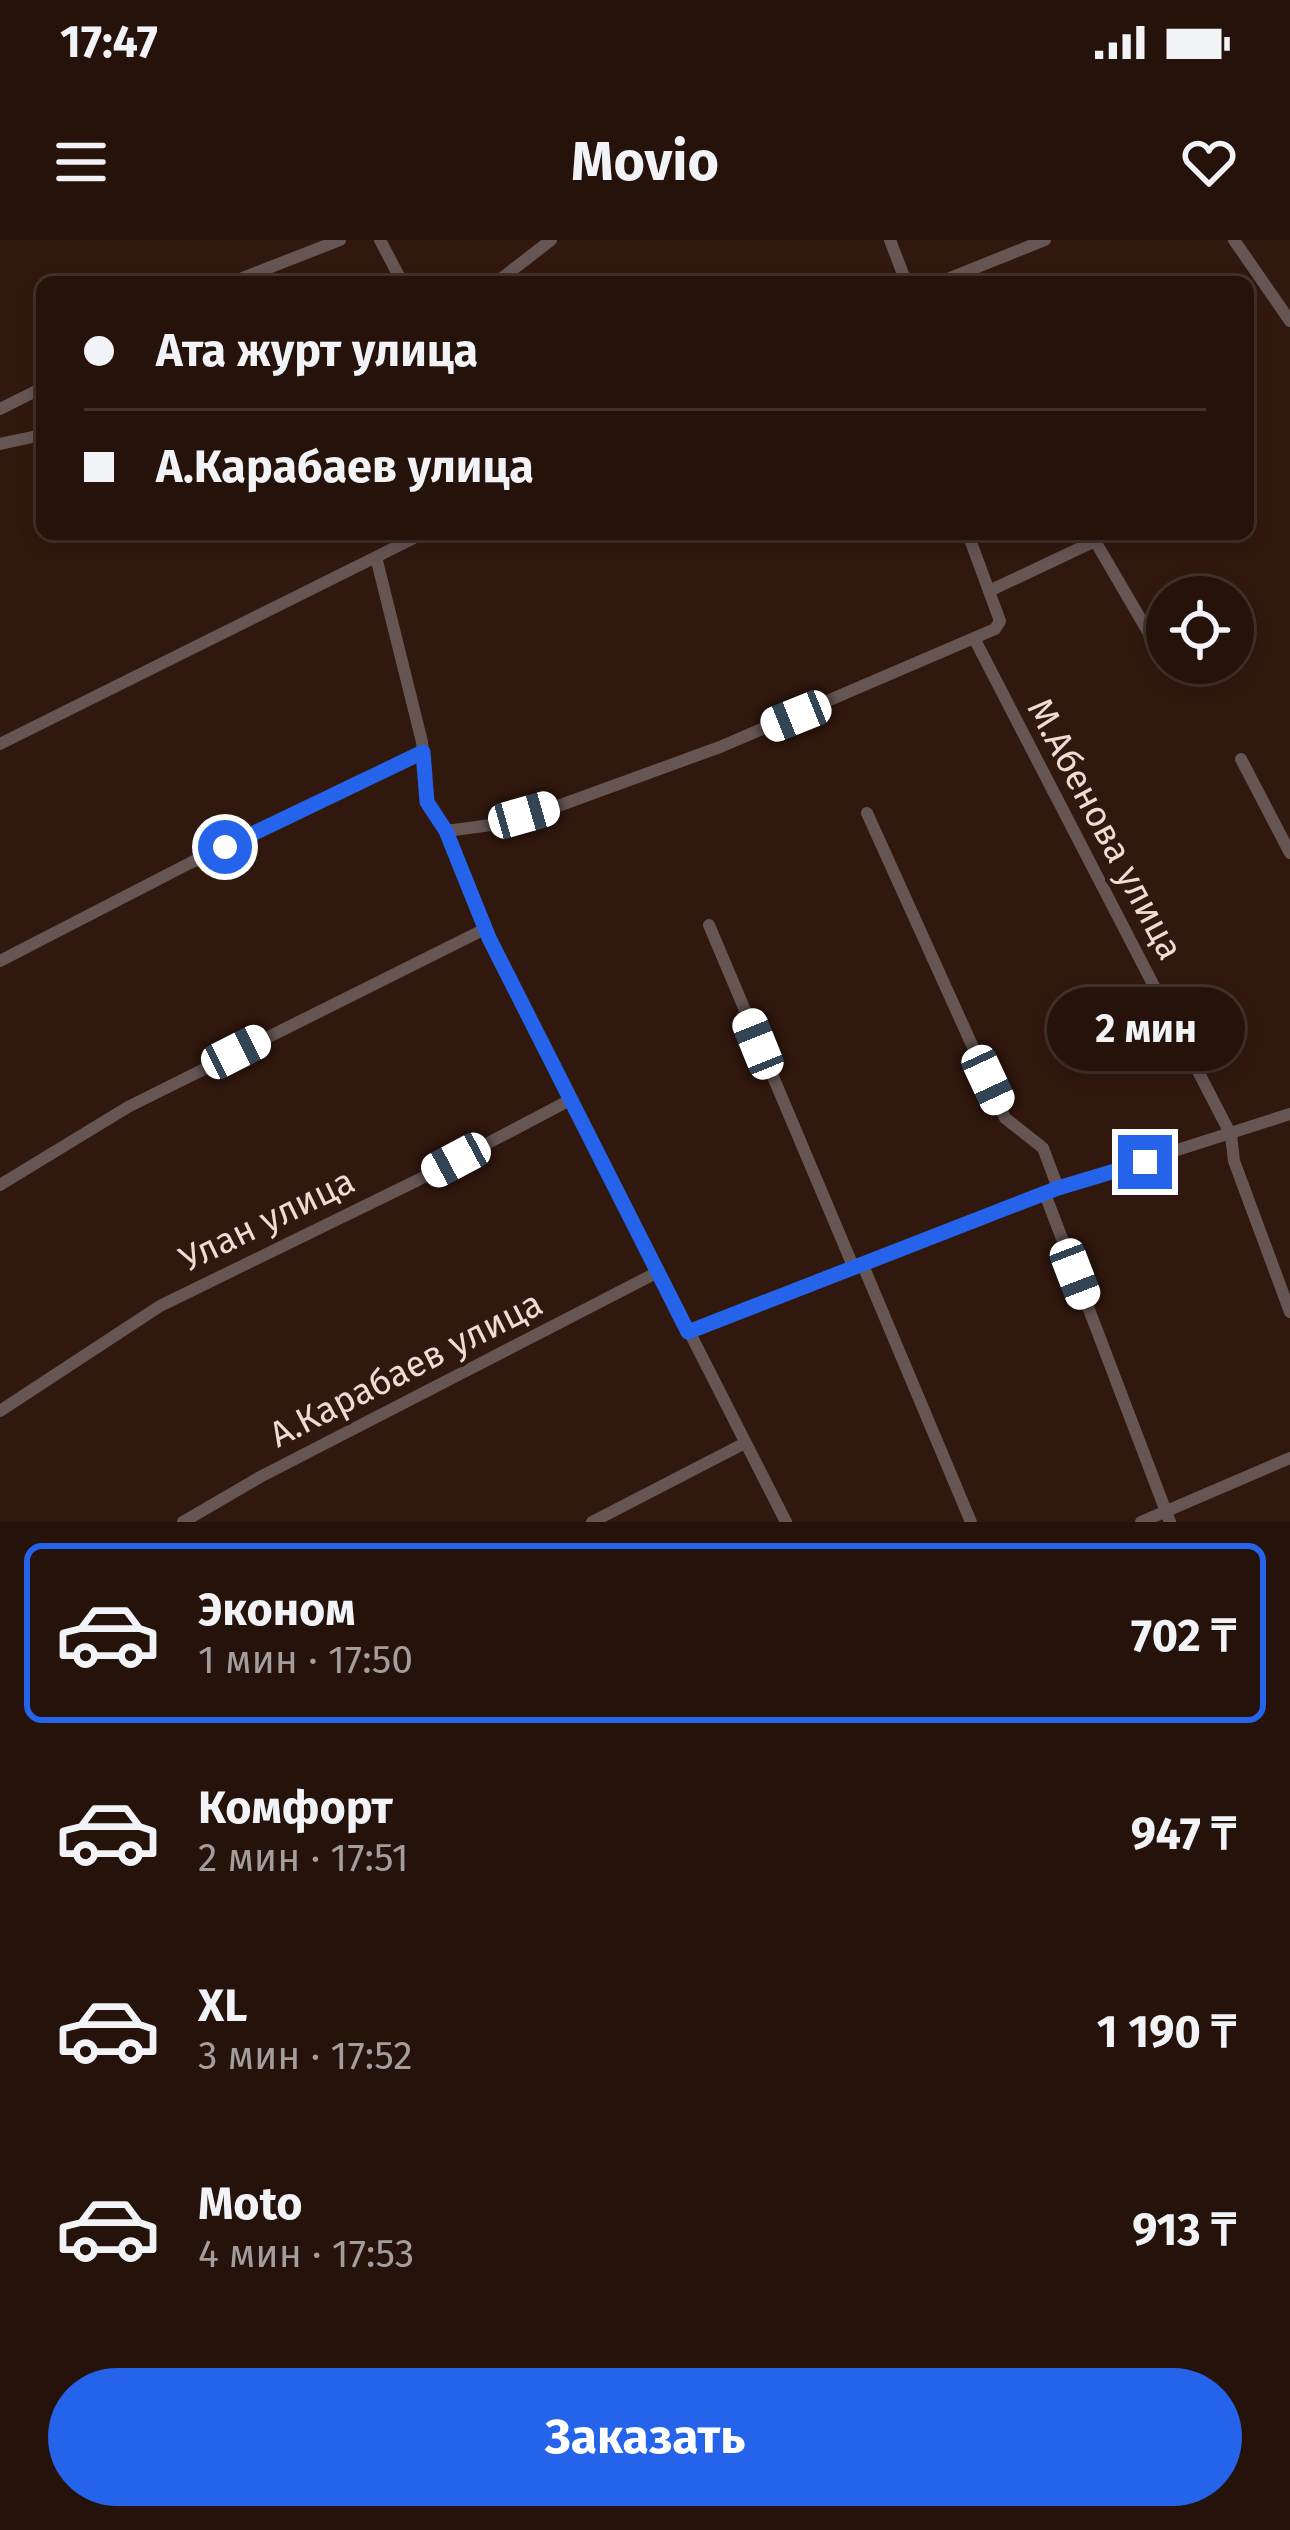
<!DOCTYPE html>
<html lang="ru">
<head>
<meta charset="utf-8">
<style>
	:root { --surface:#25120a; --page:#2d1b13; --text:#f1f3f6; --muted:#a39e9c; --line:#42322b; --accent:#2563eb }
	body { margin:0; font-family:"Fira Sans",sans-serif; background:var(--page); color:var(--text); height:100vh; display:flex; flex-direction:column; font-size:45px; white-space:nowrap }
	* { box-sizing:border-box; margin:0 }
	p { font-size:39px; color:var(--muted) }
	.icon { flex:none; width:66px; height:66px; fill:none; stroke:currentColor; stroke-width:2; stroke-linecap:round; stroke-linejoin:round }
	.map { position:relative; height:1282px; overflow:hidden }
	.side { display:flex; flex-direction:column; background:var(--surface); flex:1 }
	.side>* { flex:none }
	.banner { position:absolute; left:36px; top:36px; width:1218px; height:264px; border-radius:18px; box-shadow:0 6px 18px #0003,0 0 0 3px var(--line); display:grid; align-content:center; height:264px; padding:0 48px; background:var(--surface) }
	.buttons { position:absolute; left:1146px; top:336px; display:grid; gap:24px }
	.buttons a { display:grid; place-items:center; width:108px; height:108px; border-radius:50%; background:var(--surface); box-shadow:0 6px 18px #0003,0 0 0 3px var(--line); font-size:60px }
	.end { position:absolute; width:54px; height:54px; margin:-27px; border:15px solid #2563eb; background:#fff; box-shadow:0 0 0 6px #fff }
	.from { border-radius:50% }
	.bubble { position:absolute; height:84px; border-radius:42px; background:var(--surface); box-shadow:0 6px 18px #0003,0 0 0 3px var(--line); font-size:39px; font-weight:700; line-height:84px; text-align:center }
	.car { position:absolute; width:36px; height:72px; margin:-36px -18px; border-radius:15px; box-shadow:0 0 9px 3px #0007; background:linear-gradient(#fff 24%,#345 0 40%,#fff 0 76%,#345 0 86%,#fff 0) }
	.banner b { display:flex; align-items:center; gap:42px; height:114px; font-size:45px }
	.banner b+b { border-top:3px solid var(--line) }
	.banner i { width:30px; height:30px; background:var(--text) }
	ul { padding:21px 0 0; list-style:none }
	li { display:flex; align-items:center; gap:36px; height:180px; margin:0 24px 18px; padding:0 24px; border:6px solid transparent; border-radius:18px }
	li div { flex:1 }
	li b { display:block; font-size:45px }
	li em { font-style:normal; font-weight:700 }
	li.on { border-color:var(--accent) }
	li>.icon { width:108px; height:108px; stroke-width:1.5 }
	.primary-button { display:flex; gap:24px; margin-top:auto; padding:24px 48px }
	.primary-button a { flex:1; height:138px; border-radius:72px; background:var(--accent); color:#fff; font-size:48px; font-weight:700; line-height:138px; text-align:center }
	.status { display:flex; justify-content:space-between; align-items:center; height:84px; padding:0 60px; background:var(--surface); direction:ltr }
	.status svg { height:33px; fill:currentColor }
	header { display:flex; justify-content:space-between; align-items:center; height:156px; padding:0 48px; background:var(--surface); font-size:54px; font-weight:700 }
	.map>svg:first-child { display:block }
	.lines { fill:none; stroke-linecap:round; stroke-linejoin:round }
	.street { stroke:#655654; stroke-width:12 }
	.route { stroke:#2563eb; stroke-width:15 }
	.labels { text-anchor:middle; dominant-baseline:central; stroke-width:9; stroke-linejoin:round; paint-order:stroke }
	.street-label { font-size:36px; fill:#eddbd4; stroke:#31180e }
</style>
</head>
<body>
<div class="status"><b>17:47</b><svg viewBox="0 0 49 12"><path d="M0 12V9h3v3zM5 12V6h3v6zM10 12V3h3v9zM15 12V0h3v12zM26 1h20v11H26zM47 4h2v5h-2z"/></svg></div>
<header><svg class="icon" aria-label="menu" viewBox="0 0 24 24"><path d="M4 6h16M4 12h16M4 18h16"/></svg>Movio<svg class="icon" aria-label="heart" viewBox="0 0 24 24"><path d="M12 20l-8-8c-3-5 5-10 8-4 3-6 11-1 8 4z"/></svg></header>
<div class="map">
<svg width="1290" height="1282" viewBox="0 0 1290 1282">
	<rect width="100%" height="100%" fill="#31180e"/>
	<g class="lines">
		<!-- street -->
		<path class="street" d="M380,0L402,42
			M890,0L906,42
			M1234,0L1290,81
			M232,42L340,0
			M497,42L551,0
			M940,42L1045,0
			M0,169L42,148
			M0,204L42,195
			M376,317L422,502L427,562L446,591L489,698L786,1282
			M989,351L1095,301L1164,419
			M975,400L1231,895L1234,921L1290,1072
			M0,504L422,294
			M1241,519L1290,613
			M867,573L1005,878L1043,908L1058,948
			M446,591L491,585L558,566L720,507L995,389L1000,381L968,294
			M709,685L853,1026
			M0,721L190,623L423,512
			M0,945L128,867L485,689
			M1045,954L1170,1282
			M862,1023L971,1282
			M689,1092L1058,948L1290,874
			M0,1171L160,1066L418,940L570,860
			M183,1282L260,1237L658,1032
			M592,1282L745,1203
			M1141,1282L1290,1218"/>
	</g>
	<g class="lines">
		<!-- route -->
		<path class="route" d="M225,607L423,512L427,562L446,591L489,698L688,1092L1058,948L1145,922"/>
	</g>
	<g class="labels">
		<!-- street labels -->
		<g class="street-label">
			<text transform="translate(1105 589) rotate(62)">М.Абенова улица</text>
			<text transform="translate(267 980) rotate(-26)">Улан улица</text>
			<text transform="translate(406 1129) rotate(-27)">А.Карабаев улица</text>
		</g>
	</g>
</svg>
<div class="buttons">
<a><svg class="icon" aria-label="locate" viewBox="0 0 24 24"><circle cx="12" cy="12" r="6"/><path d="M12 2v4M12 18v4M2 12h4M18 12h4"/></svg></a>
</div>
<i class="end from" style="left:225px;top:607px"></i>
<i class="end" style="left:1145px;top:922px"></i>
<div class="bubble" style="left:1047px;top:747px;width:198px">2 мин</div>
<i class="car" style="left:796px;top:476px;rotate:248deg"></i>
<i class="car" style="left:524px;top:575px;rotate:74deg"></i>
<i class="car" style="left:758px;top:804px;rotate:338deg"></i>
<i class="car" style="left:236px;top:812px;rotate:63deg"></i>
<i class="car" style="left:988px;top:840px;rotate:155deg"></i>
<i class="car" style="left:456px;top:920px;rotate:242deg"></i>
<i class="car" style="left:1075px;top:1034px;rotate:159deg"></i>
<div class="banner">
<b><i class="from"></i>Ата журт улица</b>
<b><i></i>А.Карабаев улица</b>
</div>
</div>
<section class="side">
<ul>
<li class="on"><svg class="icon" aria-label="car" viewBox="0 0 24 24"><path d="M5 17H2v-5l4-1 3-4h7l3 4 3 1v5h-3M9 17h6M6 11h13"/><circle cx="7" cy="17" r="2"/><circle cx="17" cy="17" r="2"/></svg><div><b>Эконом</b><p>1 мин · 17:50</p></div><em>702 ₸</em></li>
<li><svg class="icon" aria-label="car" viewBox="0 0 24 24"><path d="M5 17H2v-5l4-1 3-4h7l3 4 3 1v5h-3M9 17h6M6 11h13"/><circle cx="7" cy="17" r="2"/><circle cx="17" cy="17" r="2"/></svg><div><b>Комфорт</b><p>2 мин · 17:51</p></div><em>947 ₸</em></li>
<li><svg class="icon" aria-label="car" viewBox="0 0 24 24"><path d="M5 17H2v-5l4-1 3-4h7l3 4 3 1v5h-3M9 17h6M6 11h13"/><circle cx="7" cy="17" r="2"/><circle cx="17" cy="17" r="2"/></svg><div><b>XL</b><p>3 мин · 17:52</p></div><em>1 190 ₸</em></li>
<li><svg class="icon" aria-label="car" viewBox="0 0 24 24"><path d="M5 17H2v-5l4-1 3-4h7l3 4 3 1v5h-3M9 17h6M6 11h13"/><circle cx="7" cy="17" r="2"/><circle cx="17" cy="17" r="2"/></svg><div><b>Moto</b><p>4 мин · 17:53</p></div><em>913 ₸</em></li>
</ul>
<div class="primary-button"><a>Заказать</a></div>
</section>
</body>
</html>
